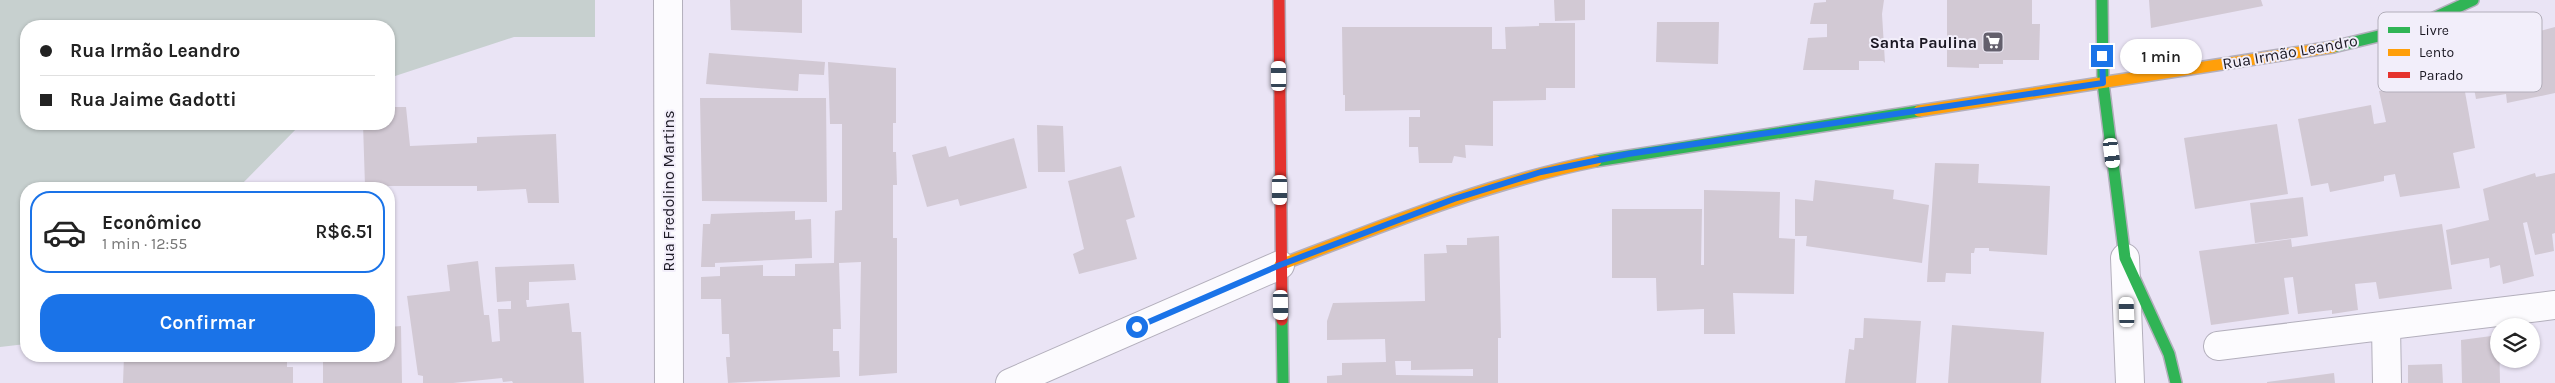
<!DOCTYPE html>
<html lang="pt">
<head>
<meta charset="utf-8">
<style>
	:root { --surface:#fff; --page:#f6f6f6; --text:#222; --muted:#767676; --line:#e0e0e0; --accent:#1a73e8 }
	body { margin:0; font-family:Karla,sans-serif; background:var(--page); color:var(--text); height:100vh; display:flex; flex-direction:column; font-size:19px; white-space:nowrap }
	* { box-sizing:border-box; margin:0 }
	p { font-size:16px; color:var(--muted) }
	.icon { flex:none; width:28px; height:28px; fill:none; stroke:currentColor; stroke-width:2; stroke-linecap:round; stroke-linejoin:round }
	.map { position:relative; flex:1; overflow:hidden }
	.details { position:absolute; left:20px; top:182px; width:375px; height:180px; display:flex; flex-direction:column; background:var(--surface); border-radius:20px; box-shadow:0 1px 4px #0004 }
	.details>* { flex:none }
	.banner { position:absolute; left:20px; top:20px; width:375px; height:110px; border-radius:20px; box-shadow:0 1px 4px #0004; display:grid; align-content:center; height:110px; padding:0 20px; background:var(--surface) }
	.controls { position:absolute; left:2490px; top:318px; display:grid; gap:10px }
	.controls a { display:grid; place-items:center; width:50px; height:50px; border-radius:50%; background:var(--surface); box-shadow:0 1px 4px #0004; font-size:25px }
	.end { position:absolute; width:22px; height:22px; margin:-11px; border:6px solid #1a73e8; background:#fff; box-shadow:0 0 0 2px #fff }
	.from { border-radius:50% }
	.bubble { position:absolute; height:35px; border-radius:18px; background:var(--surface); box-shadow:0 1px 4px #0004; font-size:16px; font-weight:600; line-height:35px; text-align:center }
	.car { position:absolute; width:15px; height:30px; margin:-15px -8px; border-radius:6px; box-shadow:0 0 4px 1px #0007; background:linear-gradient(#fff 24%,#345 0 40%,#fff 0 76%,#345 0 86%,#fff 0) }
	.banner b { display:flex; align-items:center; gap:18px; height:48px; font-size:19px }
	.banner b+b { border-top:1px solid var(--line) }
	.banner i { width:12px; height:12px; background:var(--text) }
	ul { padding:9px 0 0; list-style:none }
	li { display:flex; align-items:center; gap:15px; height:82px; margin:0 10px 8px; padding:0 10px; border:2px solid transparent; border-radius:20px }
	li div { flex:1 }
	li b { display:block; font-size:19px }
	li em { font-style:normal; font-weight:600 }
	li.on { border-color:var(--accent) }
	li>.icon { width:45px; height:45px; stroke-width:1.5 }
	.action { display:flex; gap:10px; margin-top:auto; padding:10px 20px }
	.action a { flex:1; height:58px; border-radius:20px; background:var(--accent); color:#fff; font-size:20px; font-weight:600; line-height:58px; text-align:center }
	.map>svg:first-child { display:block }
	.green { fill:#c7d0cf }
	.building { fill:#d2c9d4; fill-rule:evenodd }
	.lines { fill:none; stroke-linecap:round; stroke-linejoin:round }
	.street-casing { stroke:#b3afbc; stroke-width:30 }
	.fast-casing { stroke:#b3afbc; stroke-width:14 }
	.slow-casing { stroke:#b3afbc; stroke-width:14 }
	.jam-casing { stroke:#b3afbc; stroke-width:14 }
	.street { stroke:#fcfbfe; stroke-width:28 }
	.fast { stroke:#30b455; stroke-width:11 }
	.slow { stroke:#ff9f0a; stroke-width:11 }
	.jam { stroke:#e5322d; stroke-width:11 }
	.route { stroke:#1a73e8; stroke-width:6 }
	.labels { text-anchor:middle; dominant-baseline:central; stroke-width:4; stroke-linejoin:round; paint-order:stroke }
	.poi-label { font-size:16px; font-weight:bold; fill:#1b1823; stroke:#f2eefa; text-anchor:end }
	.street-label { font-size:16px; fill:#1b1823; stroke:#f2eefa }
	.key { fill:#f2eefa; stroke:#b2aeba; stroke-width:1 }
	.key-label { font-size:14px; fill:#1b1823 }
</style>
</head>
<body>
<div class="map">
<svg width="2555" height="383" viewBox="0 0 2555 383">
	<rect width="100%" height="100%" fill="#eae4f5"/>
	<!-- green -->
	<path class="green" d="M0,0H595V37H514L389,78V26H26V124H301L237,189H26V344L0,347Z"/>
	<!-- building -->
	<path class="building" d="M730,0H802V33L731,30Z
		M1554,0H1585V20L1555,21Z
		M1826,0H1884L1882,14L1885,63L1883,61H1859V70H1803L1808,38L1827,37V24H1810L1814,3L1826,2Z
		M1947,0H2032V24H2040L2039,60H2003V64H1979V68L1947,67Z
		M2149,0H2261L2263,6L2151,28Z
		M1657,22H1719L1718,64L1656,62Z
		M1539,23H1575V88H1546V100L1493,101V146L1465,145L1466,158L1454,156L1452,163H1419L1418,147H1409V117H1420V110L1345,111V95H1343L1342,27H1492V49H1506L1505,27L1539,26Z
		M2555,27V93L2507,103L2506,94L2476,99L2467,51Z
		M709,53L825,62L824,75L799,74L798,91L706,84Z
		M828,62L896,68V123H893V152H896L897,185H893V238H897V373L859,376L861,262L839,263L841,329H833V351H839L840,377L728,383L726,357H730L729,334H722L721,299H701V277L720,276V267L763,265V276H795V264L834,263L835,211L842,210V124H830Z
		M2462,75L2475,148L2453,153L2460,188L2400,197L2395,174L2384,176V181L2330,192L2328,183L2311,186L2298,119L2371,105L2374,124L2386,122L2379,91Z
		M700,98H826L827,202L702,201Z
		M389,107H406L410,146L477,143V137L556,134L559,203H528L526,189L477,191V186H365L363,124H389Z
		M2277,124L2288,194L2195,209L2184,138Z
		M1037,125L1063,126L1065,172H1038Z
		M1014,138L1027,188L960,206L958,199L927,207L912,155L946,146L949,157Z
		M1935,163L1979,164L1978,183L2050,186L2047,255L1989,251V248H1975L1974,253H1971V274L1946,273L1945,282H1927Z
		M1121,166L1135,217L1126,220L1137,259L1079,274L1073,254L1084,249L1068,181Z
		M2535,173L2536,177L2555,173V233L2552,234L2554,251L2535,255L2527,222L2523,223L2534,276L2503,284L2500,265L2490,268L2489,258L2451,265L2446,230L2489,220L2483,189Z
		M1815,180L1894,190L1893,199L1929,205L1922,263L1806,246L1807,236H1795V199L1813,201Z
		M1704,190L1780,192L1779,238L1795,239L1794,294L1733,293L1735,334H1704V309L1657,311L1656,278H1612V209H1702L1701,265H1704Z
		M2303,197L2308,236L2255,243L2250,203Z
		M795,211V220L811,219L812,258L715,263V267H701L703,224H710L711,214Z
		M2442,224L2452,289L2379,299L2376,282L2355,284L2358,310L2332,314V310L2298,314L2293,277L2284,278L2289,314L2211,325L2199,251L2291,239L2292,247Z
		M1499,236L1501,338H1498V383H1327V376L1342,375V363L1386,362L1385,339L1327,340V321L1333,303L1425,301L1424,254L1447,253L1446,245H1467V238ZM1395,361H1411V370L1473,369V376L1396,375Z
		M478,261L484,315H489L492,342L500,341L498,309H511V301L497,302L495,267L574,264L576,280L529,282V300H526L527,307L569,303L572,332H581L584,383H513L512,381L503,382L502,378L453,383H423V376L418,375L407,296L450,291L447,265Z
		M1864,318L1921,321L1916,383H1845L1849,349L1854,350L1855,338H1863Z
		M1952,325L2044,332L2041,383H1948Z
		M401,326L402,383H323V356H389V327Z
		M2499,335L2500,383H2462L2461,340Z
		M124,356H287V367H293V383H123Z
		M2442,364L2443,383H2408V365Z
		M2334,373L2335,383H2267V382Z"/>
	<g class="lines">
		<!-- street casing -->
		<g class="street-casing">
			<path id="street" d="M668,0L669,383
				M2125,258L2130,383
				M2386,326L2387,383
				M2218,346L2555,305
				M1010,383L1280,265"/>
		</g>
		<!-- fast casing -->
		<g class="fast-casing">
			<path id="fast" d="M2102,0L2103,83L2125,258L2169,354L2176,383
				M2333,47L2412,28L2473,0
				M1596,161L1919,111
				M1282,320L1283,383"/>
		</g>
		<!-- slow casing -->
		<g class="slow-casing">
			<path id="slow" d="M1919,111L2333,47
				M1280,265C1384,225 1487,183 1596,161"/>
		</g>
		<!-- jam casing -->
		<g class="jam-casing">
			<path id="jam" d="M1279,0L1282,320"/>
		</g>
		<!-- street -->
		<use href="#street" class="street"/>
		<!-- fast -->
		<use href="#fast" class="fast"/>
		<!-- slow -->
		<use href="#slow" class="slow"/>
		<!-- jam -->
		<use href="#jam" class="jam"/>
	</g>
	<g class="lines">
		<!-- route -->
		<path class="route" d="M1137,327L1280,265L1454,199L1541,172L1628,154L2103,83L2102,56"/>
	</g>
	<!-- icons -->
	<defs>
		<g id="supermarket-square" transform="scale(1.125)"><rect x="-9" y="-9" width="18" height="18" rx="4" fill="#635f6c" stroke="#f2eefa"/><path d="M-6-5.5h2.5l.6 2H6L4.5 2H-2.5L-4.4-4H-6ZM-1.5 3.2a1.3 1.3 0 1 0 .1 0ZM3 3.2a1.3 1.3 0 1 0 .1 0Z" fill="#fff"/></g>
	</defs>
	<g fill-rule="evenodd">
		<use href="#supermarket-square" x="1993" y="42"/>
	</g>
	<g class="labels">
		<!-- poi labels -->
		<g class="poi-label">
			<text x="1977" y="42">Santa Paulina</text>
		</g>
		<!-- street labels -->
		<g class="street-label">
			<text transform="translate(2290 52) rotate(-10)">Rua Irmão Leandro</text>
			<text transform="translate(668 191) rotate(-90)">Rua Fredolino Martins</text>
		</g>
	</g>
	<!-- legend -->
	<rect x="2378" y="12" width="164" height="80" rx="8" class="key"/>
	<rect x="2388" y="27" width="22" height="6" fill="#30b455"/>
	<rect x="2388" y="49" width="22" height="7" fill="#ff9f0a"/>
	<rect x="2388" y="72" width="22" height="6" fill="#e5322d"/>
	<g class="key-label">
		<text x="2419" y="35">Livre</text>
		<text x="2419" y="57">Lento</text>
		<text x="2419" y="80">Parado</text>
	</g>
</svg>
<div class="controls">
<a><svg class="icon" aria-label="layers" viewBox="0 0 24 24"><path d="M12 4l9 5-9 5-9-5zM3 14l9 5 9-5"/></svg></a>
</div>
<i class="end from" style="left:1137px;top:327px"></i>
<i class="end" style="left:2102px;top:56px"></i>
<div class="bubble" style="left:2120px;top:39px;width:82px">1 min</div>
<i class="car" style="left:1279px;top:76px;rotate:0deg"></i>
<i class="car" style="left:2112px;top:153px;rotate:173deg"></i>
<i class="car" style="left:1280px;top:190px;rotate:180deg"></i>
<i class="car" style="left:1281px;top:305px;rotate:179deg"></i>
<i class="car" style="left:2127px;top:312px;rotate:358deg"></i>
<div class="banner">
<b><i class="from"></i>Rua Irmão Leandro</b>
<b><i></i>Rua Jaime Gadotti</b>
</div>
<section class="details">
<ul>
<li class="on"><svg class="icon" aria-label="car" viewBox="0 0 24 24"><path d="M5 17H2v-5l4-1 3-4h7l3 4 3 1v5h-3M9 17h6M6 11h13"/><circle cx="7" cy="17" r="2"/><circle cx="17" cy="17" r="2"/></svg><div><b>Econômico</b><p>1 min · 12:55</p></div><em>R$6.51</em></li>
</ul>
<div class="action"><a>Confirmar</a></div>
</section>
</div>
</body>
</html>
